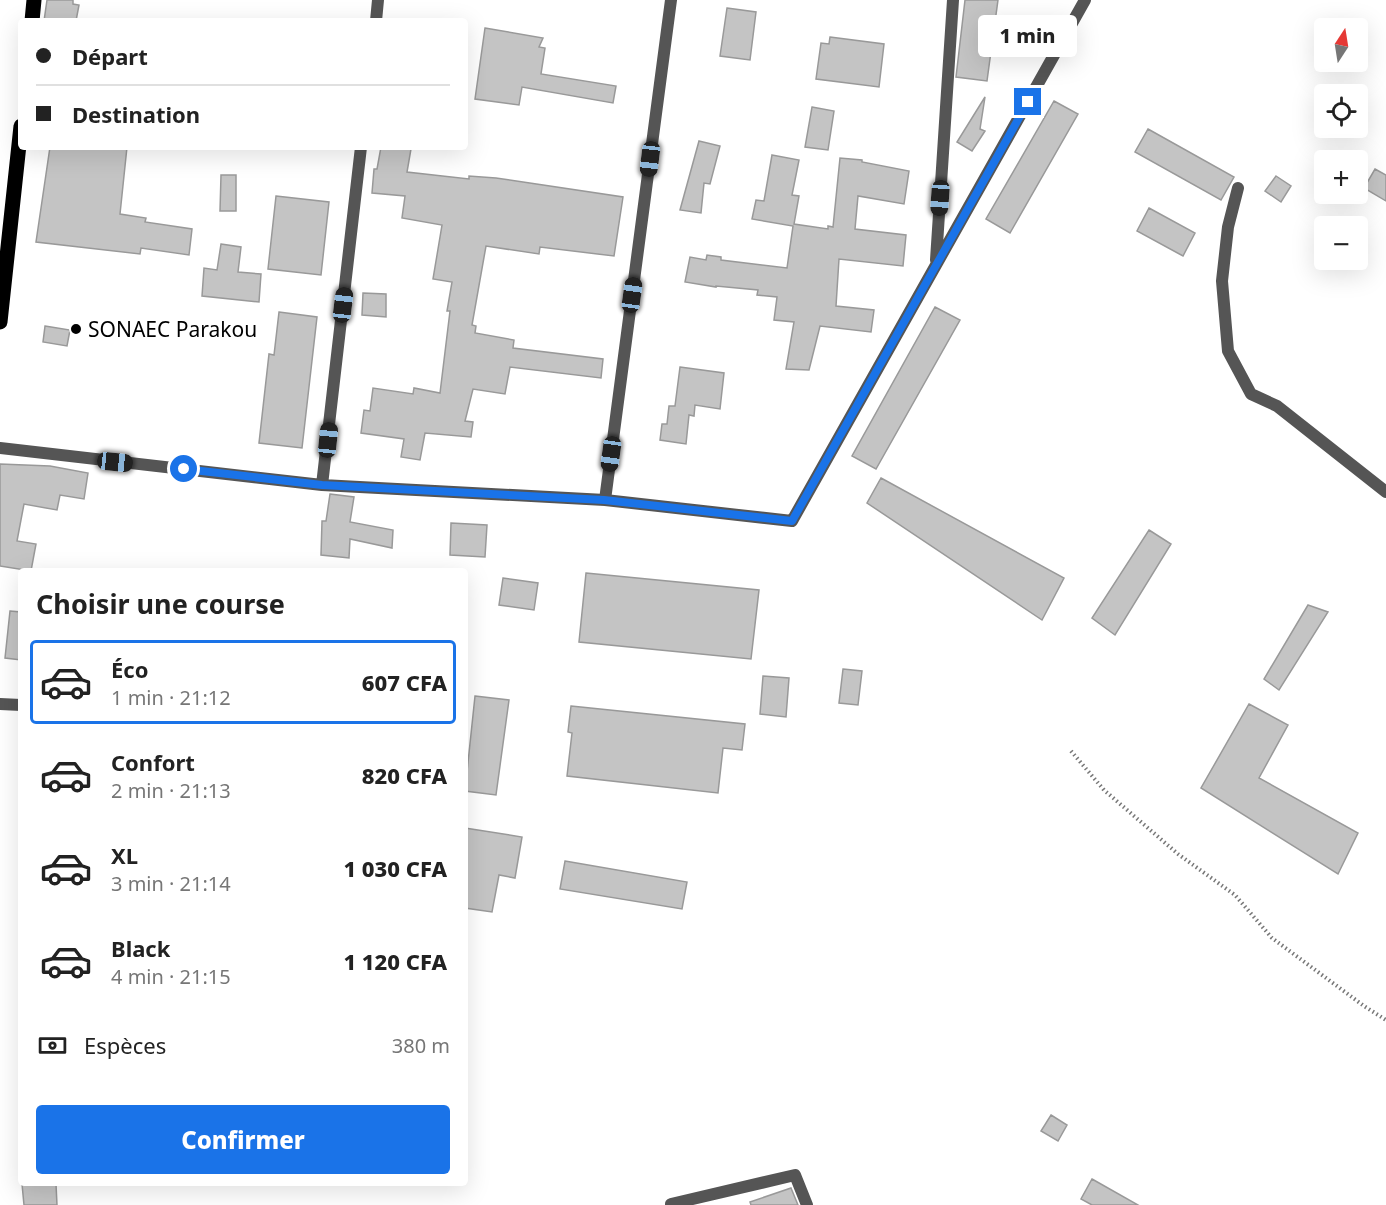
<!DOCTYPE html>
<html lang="fr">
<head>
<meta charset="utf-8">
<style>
	:root { --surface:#fff; --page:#f2f2f2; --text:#222; --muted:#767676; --line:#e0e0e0; --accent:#1a73e8 }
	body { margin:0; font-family:"Noto Sans",sans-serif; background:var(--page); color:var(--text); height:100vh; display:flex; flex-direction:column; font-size:22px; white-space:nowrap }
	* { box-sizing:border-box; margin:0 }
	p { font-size:20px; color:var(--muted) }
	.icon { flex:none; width:33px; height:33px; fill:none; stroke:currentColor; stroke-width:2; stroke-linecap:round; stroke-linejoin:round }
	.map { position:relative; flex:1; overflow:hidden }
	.drawer { position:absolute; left:18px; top:568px; width:450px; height:618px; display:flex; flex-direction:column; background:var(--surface); border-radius:6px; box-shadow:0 6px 24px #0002 }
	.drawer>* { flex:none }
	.banner { position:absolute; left:18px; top:18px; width:450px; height:132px; border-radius:6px; box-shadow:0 6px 24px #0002; display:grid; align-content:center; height:132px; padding:0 18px; background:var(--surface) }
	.needle { width:39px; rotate:12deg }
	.tools { position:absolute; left:1314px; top:18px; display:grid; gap:12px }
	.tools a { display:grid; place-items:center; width:54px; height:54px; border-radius:6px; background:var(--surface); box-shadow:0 6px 24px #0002; font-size:30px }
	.end { position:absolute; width:27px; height:27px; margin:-14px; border:8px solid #1a73e8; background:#fff; box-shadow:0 0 0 3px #fff }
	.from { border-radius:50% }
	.bubble { position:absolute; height:42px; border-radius:6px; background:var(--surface); box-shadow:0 6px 24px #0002; font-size:20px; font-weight:800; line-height:42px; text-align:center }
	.car { position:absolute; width:18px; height:36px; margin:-18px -9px; border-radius:8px; box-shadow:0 0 4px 2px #0007; background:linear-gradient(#222 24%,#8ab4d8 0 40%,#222 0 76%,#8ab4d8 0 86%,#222 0) }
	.banner b { display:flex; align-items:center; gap:21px; height:57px; font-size:22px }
	.banner b+b { border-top:2px solid var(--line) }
	.banner i { width:15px; height:15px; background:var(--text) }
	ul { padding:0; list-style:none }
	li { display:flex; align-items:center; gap:18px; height:84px; margin:0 12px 9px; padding:0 6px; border:3px solid transparent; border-radius:6px }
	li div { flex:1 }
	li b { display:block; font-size:22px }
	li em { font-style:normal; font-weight:800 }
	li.current { border-color:var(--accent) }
	li>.icon { width:54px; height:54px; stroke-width:1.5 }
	h2 { padding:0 18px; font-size:27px; line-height:72px }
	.pay { display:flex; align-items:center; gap:15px; height:66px; padding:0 18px; font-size:22px }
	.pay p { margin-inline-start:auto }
	.button { display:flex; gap:12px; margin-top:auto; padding:12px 18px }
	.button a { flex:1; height:69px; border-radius:6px; background:var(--accent); color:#fff; font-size:24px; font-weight:800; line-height:69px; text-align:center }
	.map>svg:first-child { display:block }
	.building { fill:#c4c4c4; stroke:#999; stroke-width:1.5 }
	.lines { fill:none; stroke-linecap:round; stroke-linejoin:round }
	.path { stroke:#777; stroke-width:4; stroke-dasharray:1.5 3; stroke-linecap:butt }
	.lane { stroke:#555; stroke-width:12 }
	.street { stroke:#555; stroke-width:12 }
	.primary { stroke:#000; stroke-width:15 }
	.route { stroke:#1a73e8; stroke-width:8 }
	.poi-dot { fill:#000; stroke:#fff; stroke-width:2 }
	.labels { text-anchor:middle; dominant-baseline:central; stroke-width:6; stroke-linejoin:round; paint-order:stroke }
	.poi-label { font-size:21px; fill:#000; stroke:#fff; text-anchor:start }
</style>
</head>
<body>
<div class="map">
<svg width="1386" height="1205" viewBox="0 0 1386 1205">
	<rect width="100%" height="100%" fill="#fff"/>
	<!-- building -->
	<path class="building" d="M47,0H73V4L79,5L76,21H44Z
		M965,0H998L987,81L956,77Z
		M727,8L756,12L750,60L720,56Z
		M485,28L543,38L539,47L545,48L541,74L616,86L613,103L522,87L519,105L475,99Z
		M830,37L884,44L879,87L816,79L821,43L829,44Z
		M985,97L980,129L985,131L972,151L957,142Z
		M1054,101L1078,114L1010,233L986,219Z
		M812,107L834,111L828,150L805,147Z
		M1148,129L1234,177L1221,200L1135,152Z
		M699,141L720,146L710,184L704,183L701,213L680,210Z
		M50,147H127L120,214L146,218L145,222L192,229L189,255L141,248L140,254L36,242Z
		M381,147L411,149L407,172L469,179V176L496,178L623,197L614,256L540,247L539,254L486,246L472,325L476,326L475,333L514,340L513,348L603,359L601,378L510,367L505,394L473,389L465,421L473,422L471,437L425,433L420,460L401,457L404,439L361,433L364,410L370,411L373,388L413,394L414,388L440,393L450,311H447L452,282L433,279L442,225L402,218L405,196L372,193L374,169H377Z
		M772,155L799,160L792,195L799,196L794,224L828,229V226L833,227L840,158L862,160V162L909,171L904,204L858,196L855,229L906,235L903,266L839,259L836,306L874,310L871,332L820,326L809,370L786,369L794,322L774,320L777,297L757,295L758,290L716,286V287L685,282L690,257L706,260L707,255L721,257V260L787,268L793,226L752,219L756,200L764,201Z
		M1375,169L1386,175V201L1364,188Z
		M221,175H236V211H220Z
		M1276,176L1291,186L1281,202L1265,191Z
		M276,196L329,202L321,275L268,269Z
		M1149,208L1195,233L1183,256L1137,231Z
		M221,244L241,247L238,272L261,274L259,302L202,296L204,268L217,270Z
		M363,293L386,294V317L362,315Z
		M935,307L960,320L876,469L852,456Z
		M279,312L317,317L302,448L259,443L269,354L274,355Z
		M45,326L70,330L67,346L43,342Z
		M680,367L724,373L720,409L695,405L694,416L689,415L686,444L660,440L662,424H667L669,406H675Z
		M0,464L50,466L88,473L84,499L60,495L57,510L24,504L17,541L36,544L31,571L0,566Z
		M881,478L1064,578L1042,620L867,503Z
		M330,494L354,497L350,522L393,530L392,548L350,539L349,558L321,555L322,521H326Z
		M451,523L487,525L485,557L450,555Z
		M1149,530L1171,544L1115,635L1092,618Z
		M586,573L759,590L751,659L579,642Z
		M503,578L538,583L534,610L499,605Z
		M1308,605L1328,612L1279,690L1264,679Z
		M10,611L21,612V660L5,658Z
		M843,669L862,671L858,705L839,703Z
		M763,676L789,678L786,717L760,714Z
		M475,696L509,700L496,795L465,791Z
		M1249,704L1288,725L1259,778L1358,833L1338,874L1201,788Z
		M571,706L745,724L742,750L723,748L718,793L567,776L572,733L568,732Z
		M465,828L522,837L515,878L499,875L492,912L465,908Z
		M565,861L687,882L682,909L560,889Z
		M1051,1115L1067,1125L1058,1141L1041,1131Z
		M1092,1179L1138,1205H1092L1081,1199Z
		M22,1184H56L57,1205H24Z
		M791,1188L798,1205H751L750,1202Z"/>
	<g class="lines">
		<!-- path -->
		<path class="path" d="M1071,751L1104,790L1178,854L1235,895L1272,938L1364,1006L1386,1020"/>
		<!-- lane -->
		<path class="lane" d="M1238,188L1228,227L1222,281L1228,351L1251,394L1277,406L1386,492
			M0,704L21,705
			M671,1204L795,1175L807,1205"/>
		<!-- street -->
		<path class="street" d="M376,21L378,0
			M936,260L953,0
			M0,448L322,485L605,500L792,521L1085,0
			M322,485L361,147
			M605,500L671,0"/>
		<!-- primary -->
		<path class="primary" d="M32,21L34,0
			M0,322L21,126"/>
	</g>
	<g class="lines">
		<!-- route -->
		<path class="route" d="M184,469L322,485L604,500L792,521L1028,102"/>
	</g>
	<!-- markers -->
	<circle class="poi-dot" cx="76" cy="329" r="6"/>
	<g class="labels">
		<!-- poi labels -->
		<g class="poi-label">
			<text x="88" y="329">SONAEC Parakou</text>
		</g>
	</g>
</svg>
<div class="tools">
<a><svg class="needle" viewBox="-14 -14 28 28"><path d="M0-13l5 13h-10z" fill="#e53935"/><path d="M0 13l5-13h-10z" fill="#767676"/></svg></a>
<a><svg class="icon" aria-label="locate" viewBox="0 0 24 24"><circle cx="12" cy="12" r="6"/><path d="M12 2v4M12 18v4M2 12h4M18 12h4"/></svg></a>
<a>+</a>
<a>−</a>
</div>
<i class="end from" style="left:184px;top:469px"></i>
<i class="end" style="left:1028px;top:102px"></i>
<div class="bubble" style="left:978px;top:15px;width:99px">1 min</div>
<i class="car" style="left:650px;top:159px;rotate:187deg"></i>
<i class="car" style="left:940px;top:198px;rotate:184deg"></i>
<i class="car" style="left:632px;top:295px;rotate:8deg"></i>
<i class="car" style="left:343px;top:305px;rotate:7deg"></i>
<i class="car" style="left:328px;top:440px;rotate:6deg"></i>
<i class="car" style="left:611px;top:454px;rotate:188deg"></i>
<i class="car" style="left:115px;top:462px;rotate:96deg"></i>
<div class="banner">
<b><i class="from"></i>Départ</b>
<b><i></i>Destination</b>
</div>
<section class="drawer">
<h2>Choisir une course</h2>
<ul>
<li class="current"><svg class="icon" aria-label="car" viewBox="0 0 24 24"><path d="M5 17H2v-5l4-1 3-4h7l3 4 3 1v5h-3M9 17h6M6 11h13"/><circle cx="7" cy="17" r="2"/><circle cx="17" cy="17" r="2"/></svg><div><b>Éco</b><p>1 min · 21:12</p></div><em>607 CFA</em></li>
<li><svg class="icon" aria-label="car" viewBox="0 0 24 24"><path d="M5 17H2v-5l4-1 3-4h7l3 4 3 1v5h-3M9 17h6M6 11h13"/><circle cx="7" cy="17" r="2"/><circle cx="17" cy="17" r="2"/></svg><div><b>Confort</b><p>2 min · 21:13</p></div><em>820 CFA</em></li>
<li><svg class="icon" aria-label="car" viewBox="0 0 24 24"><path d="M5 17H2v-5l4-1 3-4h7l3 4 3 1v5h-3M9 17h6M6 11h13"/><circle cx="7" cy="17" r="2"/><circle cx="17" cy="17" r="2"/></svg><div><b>XL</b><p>3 min · 21:14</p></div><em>1 030 CFA</em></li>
<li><svg class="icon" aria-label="car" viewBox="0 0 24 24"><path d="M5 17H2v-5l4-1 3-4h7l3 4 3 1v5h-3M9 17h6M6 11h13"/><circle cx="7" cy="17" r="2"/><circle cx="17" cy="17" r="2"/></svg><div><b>Black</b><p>4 min · 21:15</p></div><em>1 120 CFA</em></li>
</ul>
<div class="pay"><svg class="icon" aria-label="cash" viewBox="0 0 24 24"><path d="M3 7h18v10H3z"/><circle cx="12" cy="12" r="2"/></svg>Espèces<p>380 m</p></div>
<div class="button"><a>Confirmer</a></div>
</section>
</div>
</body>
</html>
